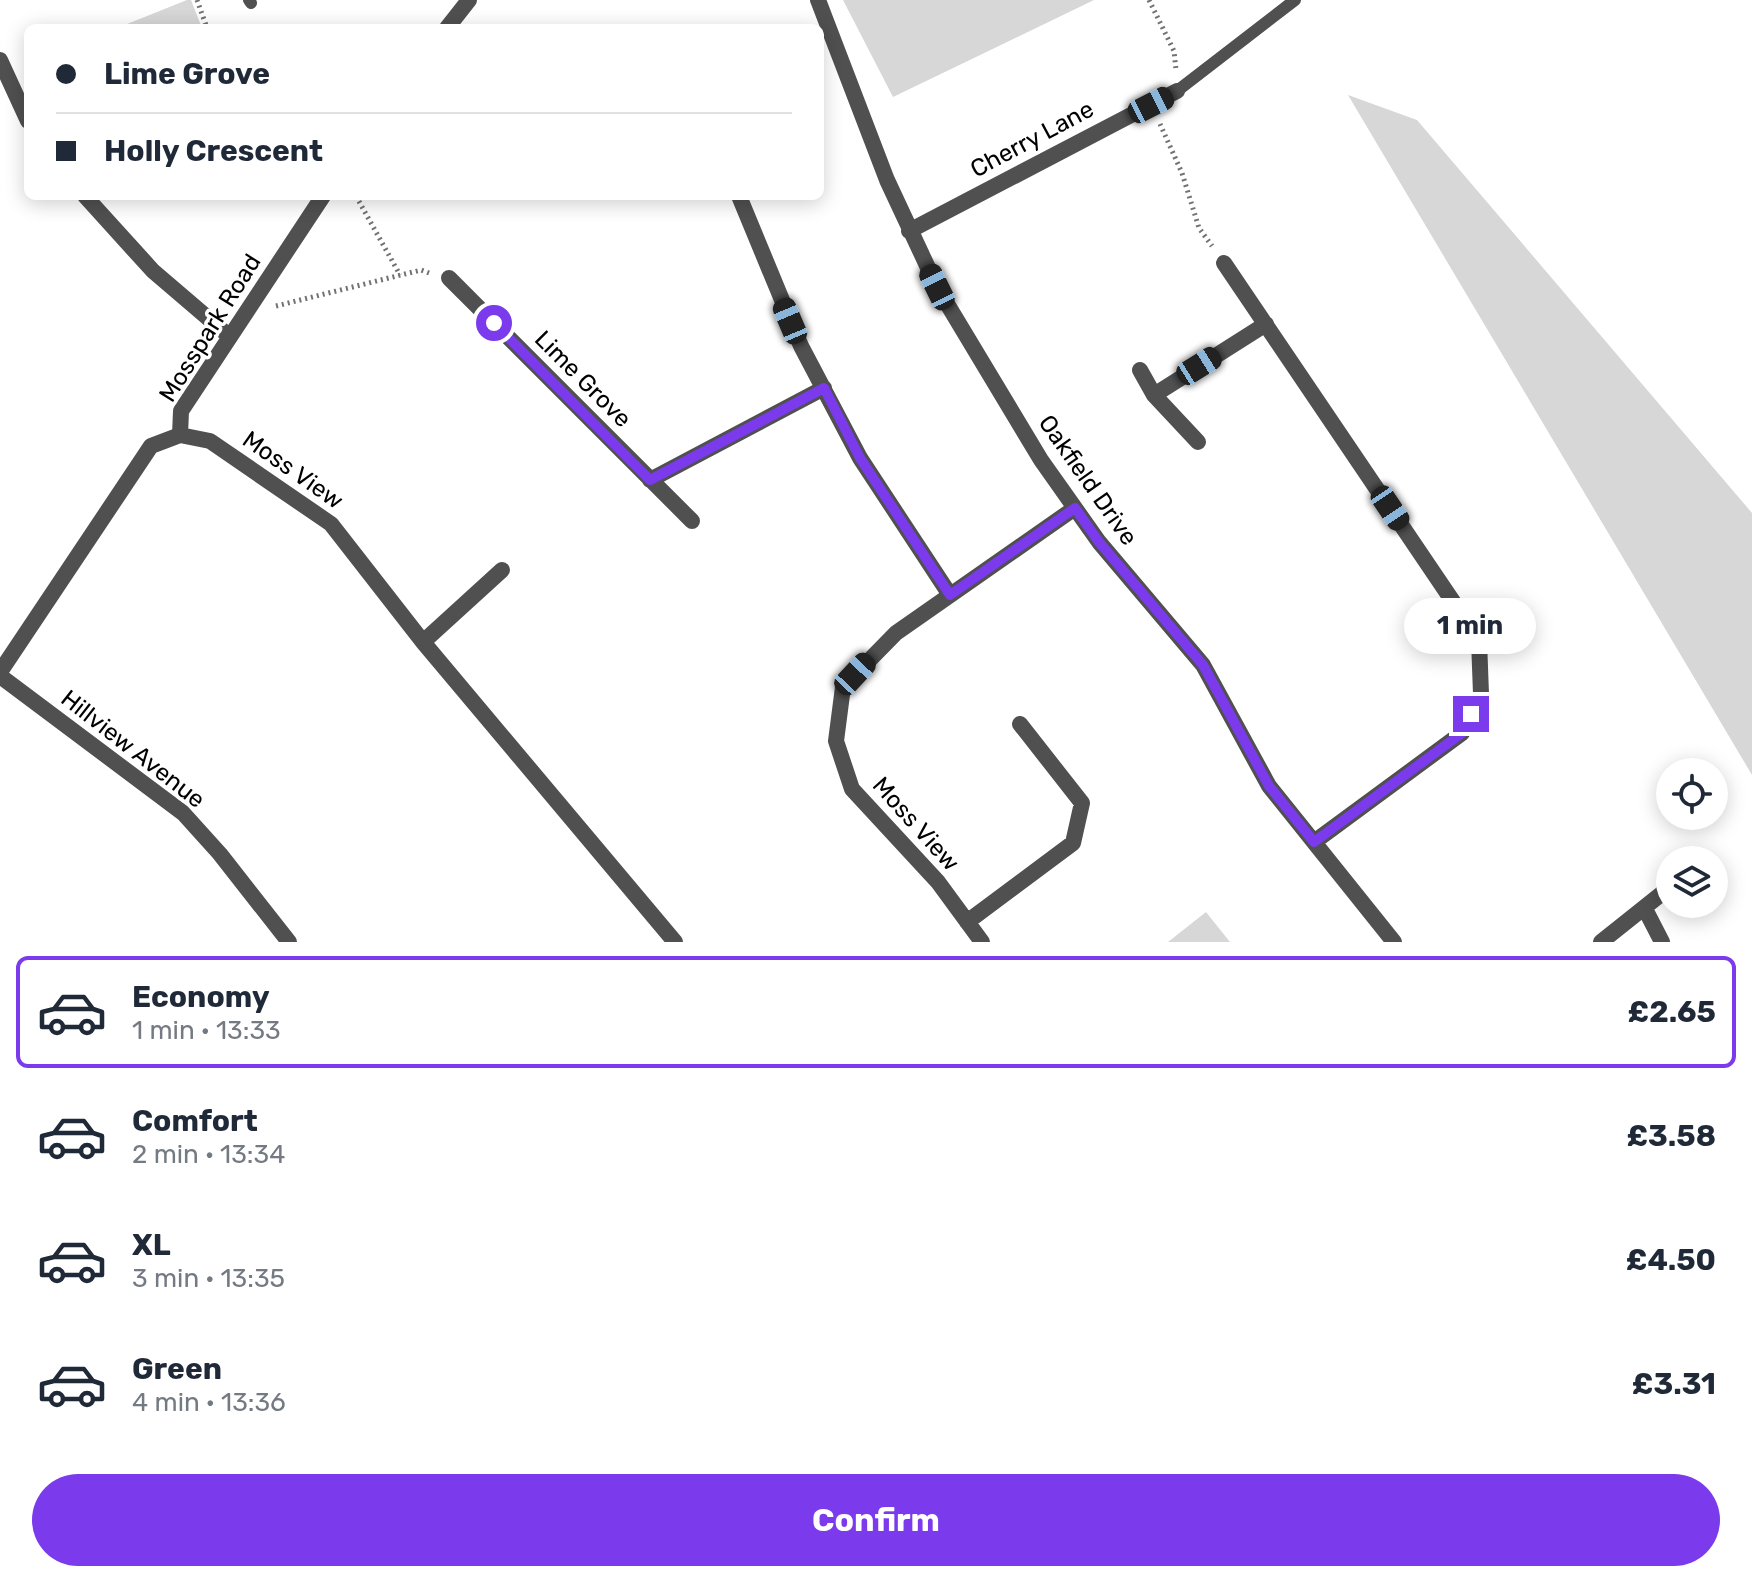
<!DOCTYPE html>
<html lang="en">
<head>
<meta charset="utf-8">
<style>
	:root { --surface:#fff; --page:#f2f2f3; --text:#1f2937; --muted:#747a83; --line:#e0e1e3; --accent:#7c3aed }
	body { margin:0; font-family:Rubik,sans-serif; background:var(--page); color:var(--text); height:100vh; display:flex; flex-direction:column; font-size:30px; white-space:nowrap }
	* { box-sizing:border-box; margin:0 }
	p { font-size:26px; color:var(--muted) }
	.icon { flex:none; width:44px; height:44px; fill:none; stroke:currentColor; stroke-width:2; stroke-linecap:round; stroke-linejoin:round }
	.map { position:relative; height:942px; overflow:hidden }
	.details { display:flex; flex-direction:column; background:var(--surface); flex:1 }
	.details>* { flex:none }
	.top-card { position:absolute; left:24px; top:24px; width:800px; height:176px; border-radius:12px; box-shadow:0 4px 20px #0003; display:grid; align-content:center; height:176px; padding:0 32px; background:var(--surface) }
	.tools { position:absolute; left:1656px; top:758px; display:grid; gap:16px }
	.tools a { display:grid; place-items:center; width:72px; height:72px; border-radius:50%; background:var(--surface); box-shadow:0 4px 20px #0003; font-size:40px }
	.end { position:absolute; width:36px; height:36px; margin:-18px; border:10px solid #7c3aed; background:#fff; box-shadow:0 0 0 4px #fff }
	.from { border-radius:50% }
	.bubble { position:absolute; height:56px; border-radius:28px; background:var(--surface); box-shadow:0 4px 20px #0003; font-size:26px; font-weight:700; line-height:56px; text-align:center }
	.car { position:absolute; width:24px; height:48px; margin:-24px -12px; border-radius:10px; box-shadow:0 0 6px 2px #0007; background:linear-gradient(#222 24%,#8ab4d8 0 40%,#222 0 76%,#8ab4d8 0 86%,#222 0) }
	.top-card b { display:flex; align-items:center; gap:28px; height:76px; font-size:30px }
	.top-card b+b { border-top:2px solid var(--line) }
	.top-card i { width:20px; height:20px; background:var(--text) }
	ul { padding:14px 0 0; list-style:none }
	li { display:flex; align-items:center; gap:24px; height:112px; margin:0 16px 12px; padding:0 16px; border:4px solid transparent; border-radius:12px }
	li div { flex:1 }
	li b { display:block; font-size:30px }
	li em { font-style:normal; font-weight:700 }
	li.active { border-color:var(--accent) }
	li>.icon { width:72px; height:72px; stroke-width:1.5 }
	.action { display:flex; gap:16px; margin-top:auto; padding:16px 32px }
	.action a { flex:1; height:92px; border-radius:48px; background:var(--accent); color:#fff; font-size:32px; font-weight:700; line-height:92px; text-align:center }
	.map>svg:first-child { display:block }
	.green { fill:#d7d7d7 }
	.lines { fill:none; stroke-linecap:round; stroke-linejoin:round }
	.path { stroke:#727272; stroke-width:5; stroke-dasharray:2 4; stroke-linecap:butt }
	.service { stroke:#505050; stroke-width:12 }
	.minor { stroke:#505050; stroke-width:16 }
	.route { stroke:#7c3aed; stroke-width:10 }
	.labels { text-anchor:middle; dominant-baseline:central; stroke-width:7; stroke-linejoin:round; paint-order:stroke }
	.street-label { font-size:24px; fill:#000; stroke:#fff }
</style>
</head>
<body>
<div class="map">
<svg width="1752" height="942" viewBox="0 0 1752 942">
	<rect width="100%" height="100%" fill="#fff"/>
	<!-- green -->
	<path class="green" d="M187,0H191L202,28H123L122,26Z
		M843,0H1094L893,97Z
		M1348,95L1417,120L1752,513V775Z
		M1206,912L1230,942H1168Z"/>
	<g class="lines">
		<!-- path -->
		<path class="path" d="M197,0L207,28
			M1149,0L1174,51L1176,70
			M1160,124L1182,173L1199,228L1212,246
			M356,196L400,275
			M276,306L421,270L429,273"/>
		<!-- service -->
		<path class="service" d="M249,0L251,3
			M1177,91L1295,0"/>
		<!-- minor -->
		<path class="minor" d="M818,0L887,180L937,287L1041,460L1099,542L1203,665L1269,786L1394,942
			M447,28L469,0
			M0,60L28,121
			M85,196L153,271L229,336
			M739,196L801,346L860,458L950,595
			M909,231L1177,91
			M1224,263L1479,640L1481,694L1462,733L1314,842
			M449,278L692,521
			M1140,370L1154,395L1198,442
			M1154,395L1266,324
			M180,435L210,441L331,524L423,642L675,942
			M650,480L824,388
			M423,642L502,570
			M0,672L151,446L180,435L181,411L323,196
			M0,676L183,813L220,854L289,942
			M1645,909L1662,942
			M967,922L1073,843L1082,803L1020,724
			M982,942L938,882L852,789L836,741L843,687L896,633L1075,508
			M1601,942L1670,887"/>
	</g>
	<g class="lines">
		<!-- route -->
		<path class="route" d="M494,323L650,480L824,388L860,458L950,595L1075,508L1099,542L1203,665L1269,786L1314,842L1462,733L1471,714"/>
	</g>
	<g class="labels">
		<!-- street labels -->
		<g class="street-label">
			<text transform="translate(1032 139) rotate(-28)">Cherry Lane</text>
			<text transform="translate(210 328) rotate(-58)">Mosspark Road</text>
			<text transform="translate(583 379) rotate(45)">Lime Grove</text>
			<text transform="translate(293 470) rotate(35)">Moss View</text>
			<text transform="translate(1088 480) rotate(55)">Oakfield Drive</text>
			<text transform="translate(133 749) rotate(38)">Hillview Avenue</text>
			<text transform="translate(916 824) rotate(48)">Moss View</text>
		</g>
	</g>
</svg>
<div class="tools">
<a><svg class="icon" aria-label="locate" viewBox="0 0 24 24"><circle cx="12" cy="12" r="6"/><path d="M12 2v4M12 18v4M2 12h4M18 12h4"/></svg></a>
<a><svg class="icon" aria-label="layers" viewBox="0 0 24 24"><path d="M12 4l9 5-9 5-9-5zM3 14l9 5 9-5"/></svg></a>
</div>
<i class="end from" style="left:494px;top:323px"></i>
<i class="end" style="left:1471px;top:714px"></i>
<div class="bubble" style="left:1404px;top:598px;width:132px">1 min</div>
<i class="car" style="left:1151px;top:105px;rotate:63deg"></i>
<i class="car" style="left:937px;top:287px;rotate:334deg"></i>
<i class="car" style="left:790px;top:321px;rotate:337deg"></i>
<i class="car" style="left:1199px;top:366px;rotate:58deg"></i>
<i class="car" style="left:1390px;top:508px;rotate:146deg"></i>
<i class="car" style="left:855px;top:674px;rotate:43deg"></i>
<div class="top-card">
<b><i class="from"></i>Lime Grove</b>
<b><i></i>Holly Crescent</b>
</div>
</div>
<section class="details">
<ul>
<li class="active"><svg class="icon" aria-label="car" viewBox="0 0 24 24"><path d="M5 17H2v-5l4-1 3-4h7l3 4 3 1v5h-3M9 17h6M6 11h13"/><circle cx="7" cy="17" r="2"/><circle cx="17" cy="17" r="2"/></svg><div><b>Economy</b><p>1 min · 13:33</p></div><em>£2.65</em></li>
<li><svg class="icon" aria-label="car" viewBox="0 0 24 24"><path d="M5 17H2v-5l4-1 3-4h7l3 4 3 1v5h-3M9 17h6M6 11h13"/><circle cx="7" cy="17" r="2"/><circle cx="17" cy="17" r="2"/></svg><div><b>Comfort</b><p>2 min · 13:34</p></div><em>£3.58</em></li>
<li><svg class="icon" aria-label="car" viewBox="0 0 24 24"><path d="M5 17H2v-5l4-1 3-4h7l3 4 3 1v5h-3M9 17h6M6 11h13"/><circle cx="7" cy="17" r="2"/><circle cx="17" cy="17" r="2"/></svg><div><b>XL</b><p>3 min · 13:35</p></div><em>£4.50</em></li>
<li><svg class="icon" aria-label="car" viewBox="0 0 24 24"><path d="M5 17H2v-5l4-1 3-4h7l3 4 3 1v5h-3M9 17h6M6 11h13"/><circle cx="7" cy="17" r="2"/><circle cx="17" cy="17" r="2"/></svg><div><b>Green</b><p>4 min · 13:36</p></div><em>£3.31</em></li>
</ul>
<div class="action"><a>Confirm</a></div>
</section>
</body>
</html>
